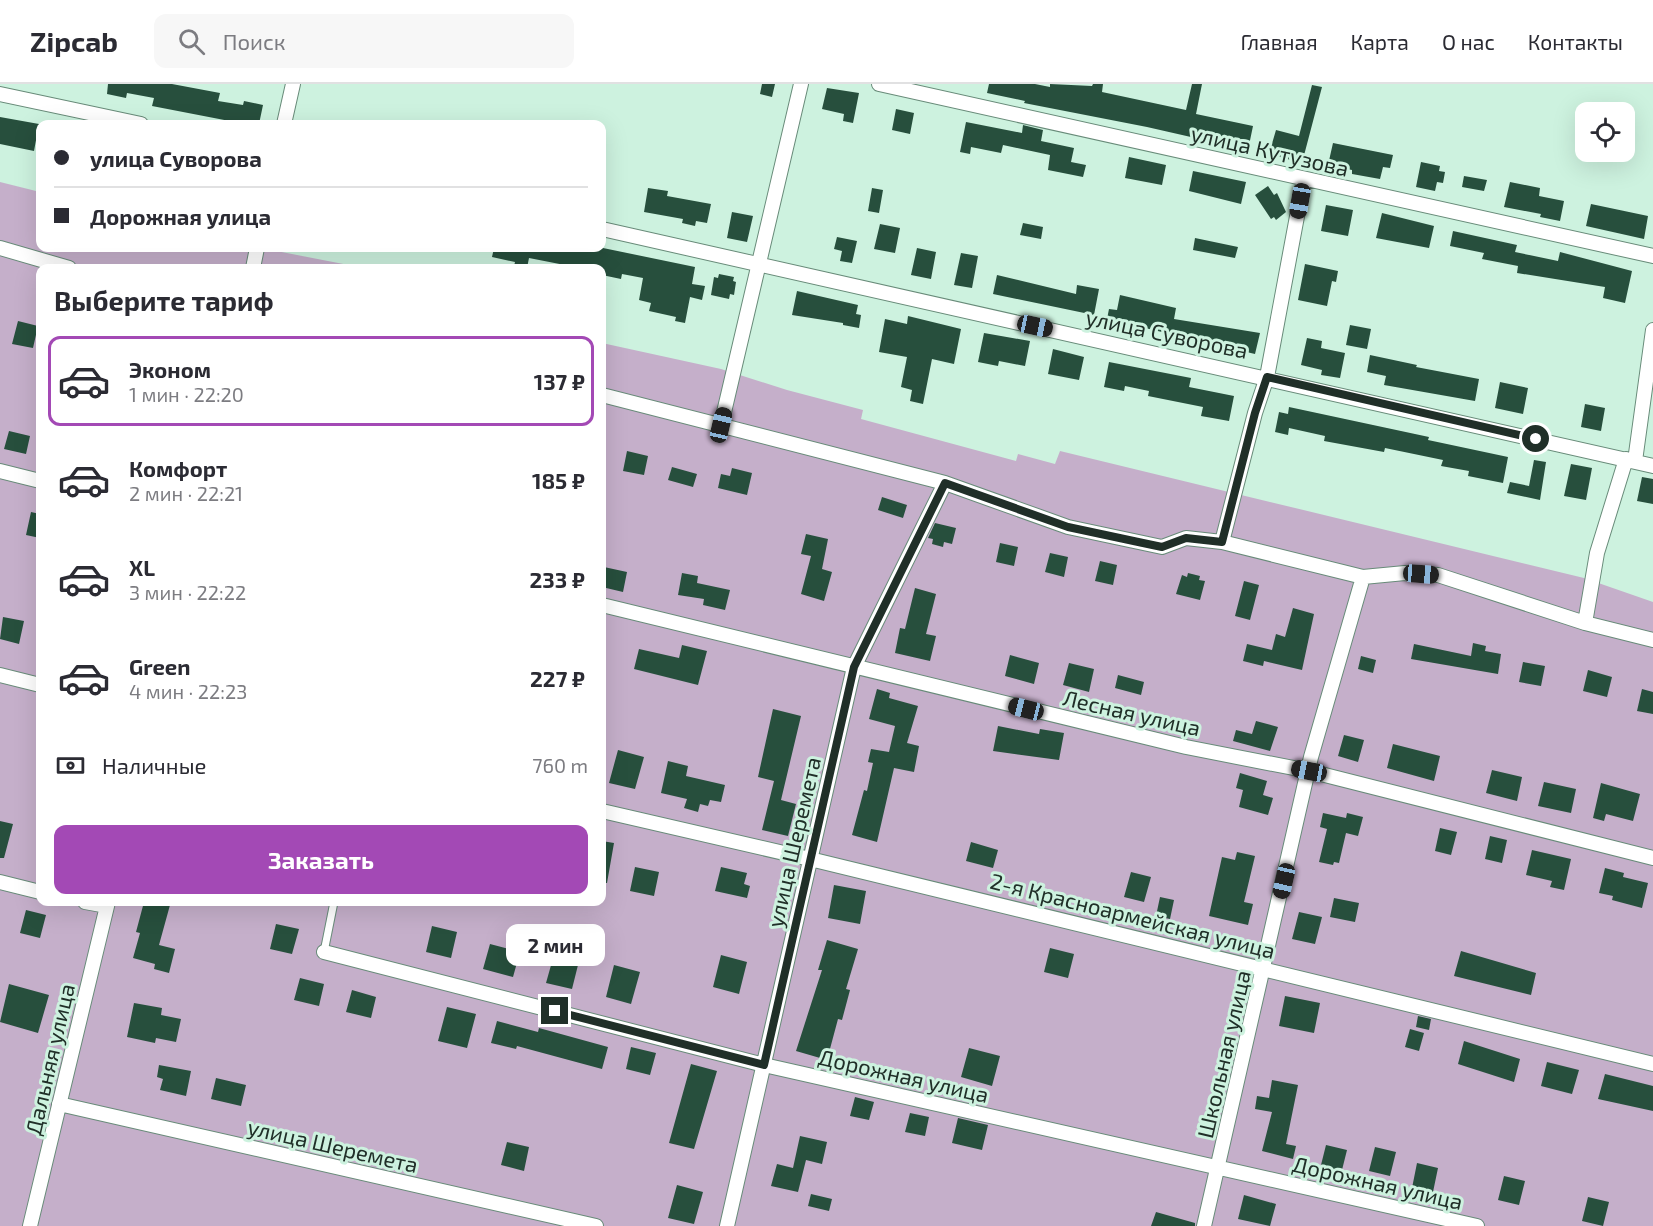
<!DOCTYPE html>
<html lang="ru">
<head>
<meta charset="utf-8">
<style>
	:root { --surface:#fff; --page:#f7f7f7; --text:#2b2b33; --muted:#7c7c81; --line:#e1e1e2; --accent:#a349b5 }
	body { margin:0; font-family:"Exo 2",sans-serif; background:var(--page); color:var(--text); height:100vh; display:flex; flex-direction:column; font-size:22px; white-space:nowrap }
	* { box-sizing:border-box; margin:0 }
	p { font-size:20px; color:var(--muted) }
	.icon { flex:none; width:33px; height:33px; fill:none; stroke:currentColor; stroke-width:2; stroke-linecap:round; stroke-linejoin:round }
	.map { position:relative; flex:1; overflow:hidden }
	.sheet { position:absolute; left:36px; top:180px; width:570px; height:642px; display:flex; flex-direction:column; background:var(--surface); border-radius:12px; box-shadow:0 6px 24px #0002 }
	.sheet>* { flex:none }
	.hud { position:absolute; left:36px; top:36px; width:570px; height:132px; border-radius:12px; box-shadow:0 6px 24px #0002; display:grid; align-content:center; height:132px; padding:0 18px; background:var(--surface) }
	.buttons { position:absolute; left:1575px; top:18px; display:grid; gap:12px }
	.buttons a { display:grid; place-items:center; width:60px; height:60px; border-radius:12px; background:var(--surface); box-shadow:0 6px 24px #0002; font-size:30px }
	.end { position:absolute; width:27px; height:27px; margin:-14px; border:8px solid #202f28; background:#fff; box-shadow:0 0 0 3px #fff }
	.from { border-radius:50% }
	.bubble { position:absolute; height:42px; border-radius:12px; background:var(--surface); box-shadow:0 6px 24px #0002; font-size:20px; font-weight:700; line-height:42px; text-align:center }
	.car { position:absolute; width:18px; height:36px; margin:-18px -9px; border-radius:8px; box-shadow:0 0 4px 2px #0007; background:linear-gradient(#222 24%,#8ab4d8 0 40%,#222 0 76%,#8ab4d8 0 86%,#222 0) }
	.hud b { display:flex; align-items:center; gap:21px; height:57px; font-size:22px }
	.hud b+b { border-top:2px solid var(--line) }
	.hud i { width:15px; height:15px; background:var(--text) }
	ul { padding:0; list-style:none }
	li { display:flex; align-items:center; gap:18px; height:90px; margin:0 12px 9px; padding:0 6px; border:3px solid transparent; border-radius:12px }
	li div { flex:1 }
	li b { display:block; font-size:22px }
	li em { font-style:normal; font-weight:700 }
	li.on { border-color:var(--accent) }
	li>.icon { width:54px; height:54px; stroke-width:1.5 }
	h2 { padding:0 18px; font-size:27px; line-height:72px }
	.pay { display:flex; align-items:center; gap:15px; height:66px; padding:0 18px; font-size:22px }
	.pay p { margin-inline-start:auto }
	.button { display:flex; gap:12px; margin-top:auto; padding:12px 18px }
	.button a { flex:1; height:69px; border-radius:12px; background:var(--accent); color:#fff; font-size:24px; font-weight:700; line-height:69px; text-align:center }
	header { display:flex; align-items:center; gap:36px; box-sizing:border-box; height:84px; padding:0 30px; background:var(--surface); border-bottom:2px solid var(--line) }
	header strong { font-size:28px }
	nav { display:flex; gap:33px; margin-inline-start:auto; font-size:21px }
	.search { width:420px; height:54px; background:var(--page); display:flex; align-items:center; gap:15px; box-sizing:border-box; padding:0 21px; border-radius:12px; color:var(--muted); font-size:22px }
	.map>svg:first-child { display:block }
	.green { fill:#c5afca }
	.building { fill:#274f3d }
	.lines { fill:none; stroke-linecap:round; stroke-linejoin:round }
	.lane-casing { stroke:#688b79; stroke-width:9 }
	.street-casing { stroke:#688b79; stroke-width:16 }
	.lane { stroke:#fff; stroke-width:7 }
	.street { stroke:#fff; stroke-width:14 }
	.route { stroke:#202f28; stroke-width:8 }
	.labels { text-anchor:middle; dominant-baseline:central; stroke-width:6; stroke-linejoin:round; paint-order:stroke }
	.street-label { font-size:22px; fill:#202f28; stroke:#cdf2df }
</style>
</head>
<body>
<header>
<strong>Zipcab</strong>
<div class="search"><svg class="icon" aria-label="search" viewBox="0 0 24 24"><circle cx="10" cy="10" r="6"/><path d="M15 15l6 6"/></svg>Поиск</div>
<nav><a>Главная</a><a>Карта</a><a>О нас</a><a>Контакты</a></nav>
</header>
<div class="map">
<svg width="1653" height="1142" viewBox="0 0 1653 1142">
	<rect width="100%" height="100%" fill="#cdf2df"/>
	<!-- green -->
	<path class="green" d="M0,98L40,108V164H261L364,184H40V818H602V259L721,285L787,306L863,326L861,335L1016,377L1018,370L1055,380L1060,367L1584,494L1653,518V1142H0Z"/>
	<!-- building -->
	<path class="building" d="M108,0H172L220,9L218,17L243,21L244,17L263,21L259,40H245L152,22L154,14L127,9L126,14L107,10Z
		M762,0H775L772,13L760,10Z
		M989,0H1035L1050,3V0L1092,2L1093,0H1103L1102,8L1186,26L1192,0H1202L1196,30L1253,42L1248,66L1147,43L1024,19L1025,17L987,9Z
		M1312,1L1322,3L1302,79L1269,70L1276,46L1299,52Z
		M827,4L859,9L853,39L843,37L844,30L822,25Z
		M896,25L914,29L910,50L892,46Z
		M0,33L39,40L34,67L0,60Z
		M966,38L1022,49L1023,41L1043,46L1041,57L1074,64L1071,78L1086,81L1083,93L1048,86L1050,71L1003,61L1001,69L971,63L970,70L960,68Z
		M1333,59L1393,71L1390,84L1383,83L1380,95L1352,90V86L1328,81Z
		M1129,73L1166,81L1162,101L1125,94Z
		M1421,78L1440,82L1439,87L1445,88L1443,99L1437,98L1435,107L1416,103Z
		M1193,87L1246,98L1241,120L1189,107Z
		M1464,92L1487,96L1484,107L1462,103Z
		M1510,98L1540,104L1539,112L1564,117L1560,137L1540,133L1541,130L1504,123Z
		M1268,102L1274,111L1277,109L1286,128L1276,136L1274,133L1271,135L1255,111Z
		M648,104L668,107L667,112L711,120L707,139L696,137L695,142L682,139L683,135L644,128Z
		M872,104L883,106L879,129L868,127Z
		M1591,120L1648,132L1644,155L1586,142Z
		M1326,121L1353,126L1348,152L1321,147Z
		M732,128L753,132L747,158L727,154Z
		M1382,129L1434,142L1429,164L1376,154Z
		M1023,139L1043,143L1041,155L1020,151Z
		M880,140L900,144L895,169L874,165Z
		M1453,147L1517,161L1515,168L1558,177L1560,168L1632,187L1625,219L1603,214L1605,203L1517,189L1518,182L1482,175L1484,169L1450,162Z
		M837,153L857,157L852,179L840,177L842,167L834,165Z
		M1195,154L1238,163L1235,174L1193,166Z
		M494,164H603L695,183L692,200L705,202L702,216L690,213L685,239L675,237L676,233L649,227L651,219L639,216L643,194L622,190L621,195L602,191V184H580L529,174L527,184L514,182L515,178L492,173Z
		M917,164L936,168L931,195L911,191Z
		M961,169L978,172L972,204L954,201Z
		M1305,180L1338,187L1336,198L1332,197L1327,222L1298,216Z
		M719,190L734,193L733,197L736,198L734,211L730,210L729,215L711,211L714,193L718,194Z
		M997,191L1076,210L1077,201L1099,205L1094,231L993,210Z
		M797,207L858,221L856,230L861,231L859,244L843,241V239L792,231Z
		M1120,211L1176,224L1174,235L1260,249L1255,270L1107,235L1109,225L1117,226Z
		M908,232L961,245L954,280L932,275L923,320L910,317L912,306L901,303L907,273L879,268L885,235L907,240Z
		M18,237L38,242L33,264L12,260Z
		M1350,241L1371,245L1367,265L1346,261Z
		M984,249L1030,257L1025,282L999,277L998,282L978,278Z
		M1307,254L1322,257L1321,264L1345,269L1340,294L1321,291L1322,286L1301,281Z
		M1053,265L1084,273L1079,296L1048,290Z
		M1370,271L1417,281L1416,283L1479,295L1475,317L1384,301L1386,292L1367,288Z
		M1109,278L1191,294L1189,303L1234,312L1229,337L1201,332L1203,323L1148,312L1149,307L1125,302L1124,307L1104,303Z
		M1500,298L1528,304L1523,330L1495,324Z
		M1585,320L1605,324L1601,347L1581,343Z
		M1289,323L1429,353L1428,356L1508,373L1503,399L1468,392L1469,387L1441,382L1443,376L1385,364L1384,368L1324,357L1325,352L1289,344L1288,351L1275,348L1279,328L1288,330Z
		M9,347L30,352L26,370L4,365Z
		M627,367L648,372L644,391L623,387Z
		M1534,376L1546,378L1540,416L1507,409L1510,398L1529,402Z
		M1571,380L1592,384L1586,416L1564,412Z
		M672,383L697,390L693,403L668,396Z
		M732,384L752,389L747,411L718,404L721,390L730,392Z
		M1642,393L1653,395V420L1637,417Z
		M882,413L907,421L903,434L878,426Z
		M31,428L40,430V454L26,451Z
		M935,439L956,444L952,460L944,458L943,463L932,460L933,455L928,454Z
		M806,450L828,455L822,485L832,488L824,517L801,510L811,472L801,470Z
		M1000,459L1018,463L1014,482L996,478Z
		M1050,469L1068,473L1064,493L1045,488Z
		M1100,477L1117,481L1113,501L1095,497Z
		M604,483L627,488L623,508L602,503Z
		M682,489L698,492L697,499L730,506L725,526L703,521L704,515L678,511Z
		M1188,489L1200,492L1199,496L1205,497L1200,516L1176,510L1182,491L1187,493Z
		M1244,497L1259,501L1250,536L1235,532Z
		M915,504L936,510L926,550L936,552L930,577L895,569L900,544L905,545Z
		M1293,524L1314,530L1302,586L1264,577L1263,582L1243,577L1247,560L1272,566L1276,550L1285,553Z
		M3,533L24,537L19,560L0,555Z
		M1473,559L1486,562L1485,567L1501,570L1498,590L1411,575L1414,560L1471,572Z
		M682,561L707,567L698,601L634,585L639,565L679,574Z
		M1010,571L1039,579L1034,600L1005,592Z
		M1361,572L1376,576L1373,589L1358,585Z
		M1523,578L1545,582L1541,602L1519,598Z
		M1069,579L1094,585L1089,608L1063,601Z
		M1588,586L1612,593L1607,613L1583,607Z
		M1118,591L1144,598L1141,611L1115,604Z
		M877,605L890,609L889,614L918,622L907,659L919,662L914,688L894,684L877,758L852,751L864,706L867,707L873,679L868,678L871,665L889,668L895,642L869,635Z
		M1642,605L1653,608V630L1637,627Z
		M773,625L801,632L781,716L796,720L788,752L762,746L774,697L758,693Z
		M1256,637L1278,643L1270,667L1233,657L1236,646L1252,650Z
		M998,642L1039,650L1040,645L1064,649L1059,676L993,667Z
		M1344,651L1364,656L1358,678L1338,672Z
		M1393,660L1440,672L1434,697L1387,684Z
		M618,666L644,673L635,705L609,699Z
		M668,677L688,682L686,692L725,701L721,718L710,716L708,722L700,720L698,728L684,724L687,715L661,709Z
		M1492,686L1522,693L1517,717L1486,709Z
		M1240,689L1267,697L1263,711L1273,714L1268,731L1239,723L1243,706L1236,704Z
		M1544,698L1576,705L1571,729L1538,722Z
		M1601,699L1640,710L1633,737L1606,730L1604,737L1593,734Z
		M1323,729L1346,734L1347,729L1363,733L1358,752L1346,749L1339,779L1334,778L1333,781L1319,778L1327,745L1320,743Z
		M0,737L13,740L4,774H0Z
		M1440,744L1457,748L1451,771L1435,767Z
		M1490,752L1507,756L1502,779L1485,775Z
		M602,757L614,759L607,799H602Z
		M971,758L998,766L993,784L966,777Z
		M1532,766L1571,775L1564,806L1550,803L1552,797L1526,791Z
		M1237,768L1255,772L1244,818L1253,820L1248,841L1209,832L1222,773L1235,776Z
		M635,783L659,788L654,812L630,807Z
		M721,783L747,789L744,800L750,802L747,814L715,807Z
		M1605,784L1624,789L1623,793L1648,799L1642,824L1612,816L1613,812L1599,809Z
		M1131,788L1151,793L1144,818L1124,813Z
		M834,801L866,807L860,840L828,834Z
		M1160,813L1174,816L1170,835L1156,832Z
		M1334,814L1359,819L1355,838L1330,833Z
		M144,818L170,821L159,861L175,865L169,889L154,885L155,880L133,874L140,849L136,848Z
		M26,826L46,831L40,854L20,849Z
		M1299,828L1322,833L1315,860L1292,855Z
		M276,840L299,845L292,870L270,865Z
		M432,842L457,848L451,874L426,868Z
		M827,856L858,865L846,905L850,906L842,936L838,935L827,976L796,967L822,886H818Z
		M490,860L520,868L513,893L483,885Z
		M1050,864L1074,870L1068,894L1044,888Z
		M555,867L580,873L572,905L546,899Z
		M1461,867L1536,889L1531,911L1454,892Z
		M721,871L747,878L739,910L713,903Z
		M614,881L640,888L631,920L606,913Z
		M300,894L324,900L319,922L294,916Z
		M9,900L49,911L38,949L0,938Z
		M352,906L376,913L371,934L346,928Z
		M1285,912L1320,919L1314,949L1279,942Z
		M134,919L162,924L161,931L181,935L176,958L156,954L155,959L127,953Z
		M447,923L476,930L467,964L438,957Z
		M1418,932L1431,935L1429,946L1416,943Z
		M497,937L538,948L539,944L608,963L602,985L517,962L516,965L491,959Z
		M1410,945L1424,949L1419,967L1405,963Z
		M1464,957L1520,975L1514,998L1458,980Z
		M631,963L656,969L650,991L626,985Z
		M969,964L1000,972L992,1002L961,993Z
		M1547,978L1579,986L1572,1010L1541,1002Z
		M691,980L717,987L694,1065L669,1059Z
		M159,981L191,987L186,1012L160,1006L163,995L157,993Z
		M1605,990L1653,1002V1027L1598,1015Z
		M216,994L246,1001L241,1022L211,1015Z
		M1272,996L1298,1001L1286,1060L1296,1062L1293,1075L1262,1067L1272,1028L1255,1025L1257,1012L1269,1014Z
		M855,1013L874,1018L869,1036L850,1032Z
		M910,1029L929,1033L925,1052L905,1048Z
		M958,1034L988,1041L982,1066L952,1059Z
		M800,1052L827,1058L822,1080L806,1076L798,1108L771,1102L777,1080L793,1084Z
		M507,1058L529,1063L524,1087L501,1081Z
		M1326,1061L1347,1066L1341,1090L1320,1085Z
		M1375,1063L1396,1068L1390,1092L1369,1087Z
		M1417,1079L1438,1084L1433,1108L1412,1104Z
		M1504,1092L1525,1097L1519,1121L1498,1116Z
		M677,1101L703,1108L694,1140L668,1134Z
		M811,1110L832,1115L829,1127L808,1122Z
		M1244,1111L1276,1120L1270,1142L1238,1135Z
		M1588,1113L1609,1118L1603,1142L1582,1137Z
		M1156,1128L1195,1139V1142H1151Z"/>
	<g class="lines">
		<!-- lane casing -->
		<g class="lane-casing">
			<path id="lane" d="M324,868L334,818"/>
		</g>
		<!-- street casing -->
		<g class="street-casing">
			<path id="street" d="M879,0L1653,172
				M0,10L141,40
				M284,40L293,0
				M602,145L1653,382
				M0,164L69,184
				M253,184L257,164
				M602,311L945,399L1068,443L1162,463L1186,454L1222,458L1363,493L1405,489L1438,491L1585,539L1653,556
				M721,341L801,0
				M1635,377L1653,246
				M0,387L40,397
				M1222,458L1255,329L1267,293L1304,95
				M602,521L1186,663L1309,687L1653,774
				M1585,539L1597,469L1626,375
				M0,591L40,601
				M602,727L810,775L1653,980
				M0,798L40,808
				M85,818L107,822
				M324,868L764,981L1477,1142
				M59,1020L596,1142
				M30,1142L108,818
				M727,1142L854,583L945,399
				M1204,1142L1311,673L1363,493"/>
		</g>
		<!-- lane -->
		<use href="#lane" class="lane"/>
		<!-- street -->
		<use href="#street" class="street"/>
	</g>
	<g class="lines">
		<!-- route -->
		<path class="route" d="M555,927L764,981L854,583L945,399L1068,443L1143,459L1162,463L1186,454L1222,458L1255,329L1267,293L1536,355"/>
	</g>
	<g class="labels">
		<!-- street labels -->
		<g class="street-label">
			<text transform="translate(1270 66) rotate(13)">улица Кутузова</text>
			<text transform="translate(1167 249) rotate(12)">улица Суворова</text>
			<text transform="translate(1132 628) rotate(13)">Лесная улица</text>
			<text transform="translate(793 758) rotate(-77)">улица Шеремета</text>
			<text transform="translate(1133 831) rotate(14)">2-я Красноармейская улица</text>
			<text transform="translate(1223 970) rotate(-77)">Школьная улица</text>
			<text transform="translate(49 975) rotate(-77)">Дальняя улица</text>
			<text transform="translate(904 991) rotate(13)">Дорожная улица</text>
			<text transform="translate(333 1061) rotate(13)">улица Шеремета</text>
			<text transform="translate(1378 1098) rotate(13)">Дорожная улица</text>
		</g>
	</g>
</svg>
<div class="buttons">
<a><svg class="icon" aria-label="locate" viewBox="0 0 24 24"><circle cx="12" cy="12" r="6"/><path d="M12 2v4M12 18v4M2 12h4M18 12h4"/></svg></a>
</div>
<i class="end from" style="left:1536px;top:355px"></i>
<i class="end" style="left:555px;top:927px"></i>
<div class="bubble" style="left:506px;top:840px;width:99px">2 мин</div>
<i class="car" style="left:1300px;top:117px;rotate:190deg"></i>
<i class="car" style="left:1035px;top:242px;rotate:102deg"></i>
<i class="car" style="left:721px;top:341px;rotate:13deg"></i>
<i class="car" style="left:1421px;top:490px;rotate:94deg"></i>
<i class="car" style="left:1026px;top:625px;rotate:284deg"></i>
<i class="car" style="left:1309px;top:687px;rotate:281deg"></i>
<i class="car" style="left:1284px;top:797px;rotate:193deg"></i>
<div class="hud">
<b><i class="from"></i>улица Суворова</b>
<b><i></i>Дорожная улица</b>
</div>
<section class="sheet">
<h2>Выберите тариф</h2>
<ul>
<li class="on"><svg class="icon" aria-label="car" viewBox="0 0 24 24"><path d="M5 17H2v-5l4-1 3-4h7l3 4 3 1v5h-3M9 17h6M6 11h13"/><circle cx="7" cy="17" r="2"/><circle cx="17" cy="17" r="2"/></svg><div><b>Эконом</b><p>1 мин · 22:20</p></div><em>137 ₽</em></li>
<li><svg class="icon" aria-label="car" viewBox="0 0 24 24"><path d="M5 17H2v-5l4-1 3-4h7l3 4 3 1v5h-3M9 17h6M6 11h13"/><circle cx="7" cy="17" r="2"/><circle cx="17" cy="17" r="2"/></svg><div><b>Комфорт</b><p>2 мин · 22:21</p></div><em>185 ₽</em></li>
<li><svg class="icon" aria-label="car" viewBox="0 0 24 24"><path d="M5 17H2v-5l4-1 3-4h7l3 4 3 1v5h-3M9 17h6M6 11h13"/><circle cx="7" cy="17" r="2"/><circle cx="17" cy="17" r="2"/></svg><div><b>XL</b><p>3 мин · 22:22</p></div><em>233 ₽</em></li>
<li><svg class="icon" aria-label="car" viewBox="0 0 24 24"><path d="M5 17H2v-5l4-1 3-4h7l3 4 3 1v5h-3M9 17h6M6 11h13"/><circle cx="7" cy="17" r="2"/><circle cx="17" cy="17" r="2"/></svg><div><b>Green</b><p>4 мин · 22:23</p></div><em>227 ₽</em></li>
</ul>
<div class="pay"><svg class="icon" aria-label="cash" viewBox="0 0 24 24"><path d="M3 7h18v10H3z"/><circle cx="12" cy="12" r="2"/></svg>Наличные<p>760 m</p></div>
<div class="button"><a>Заказать</a></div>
</section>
</div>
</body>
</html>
